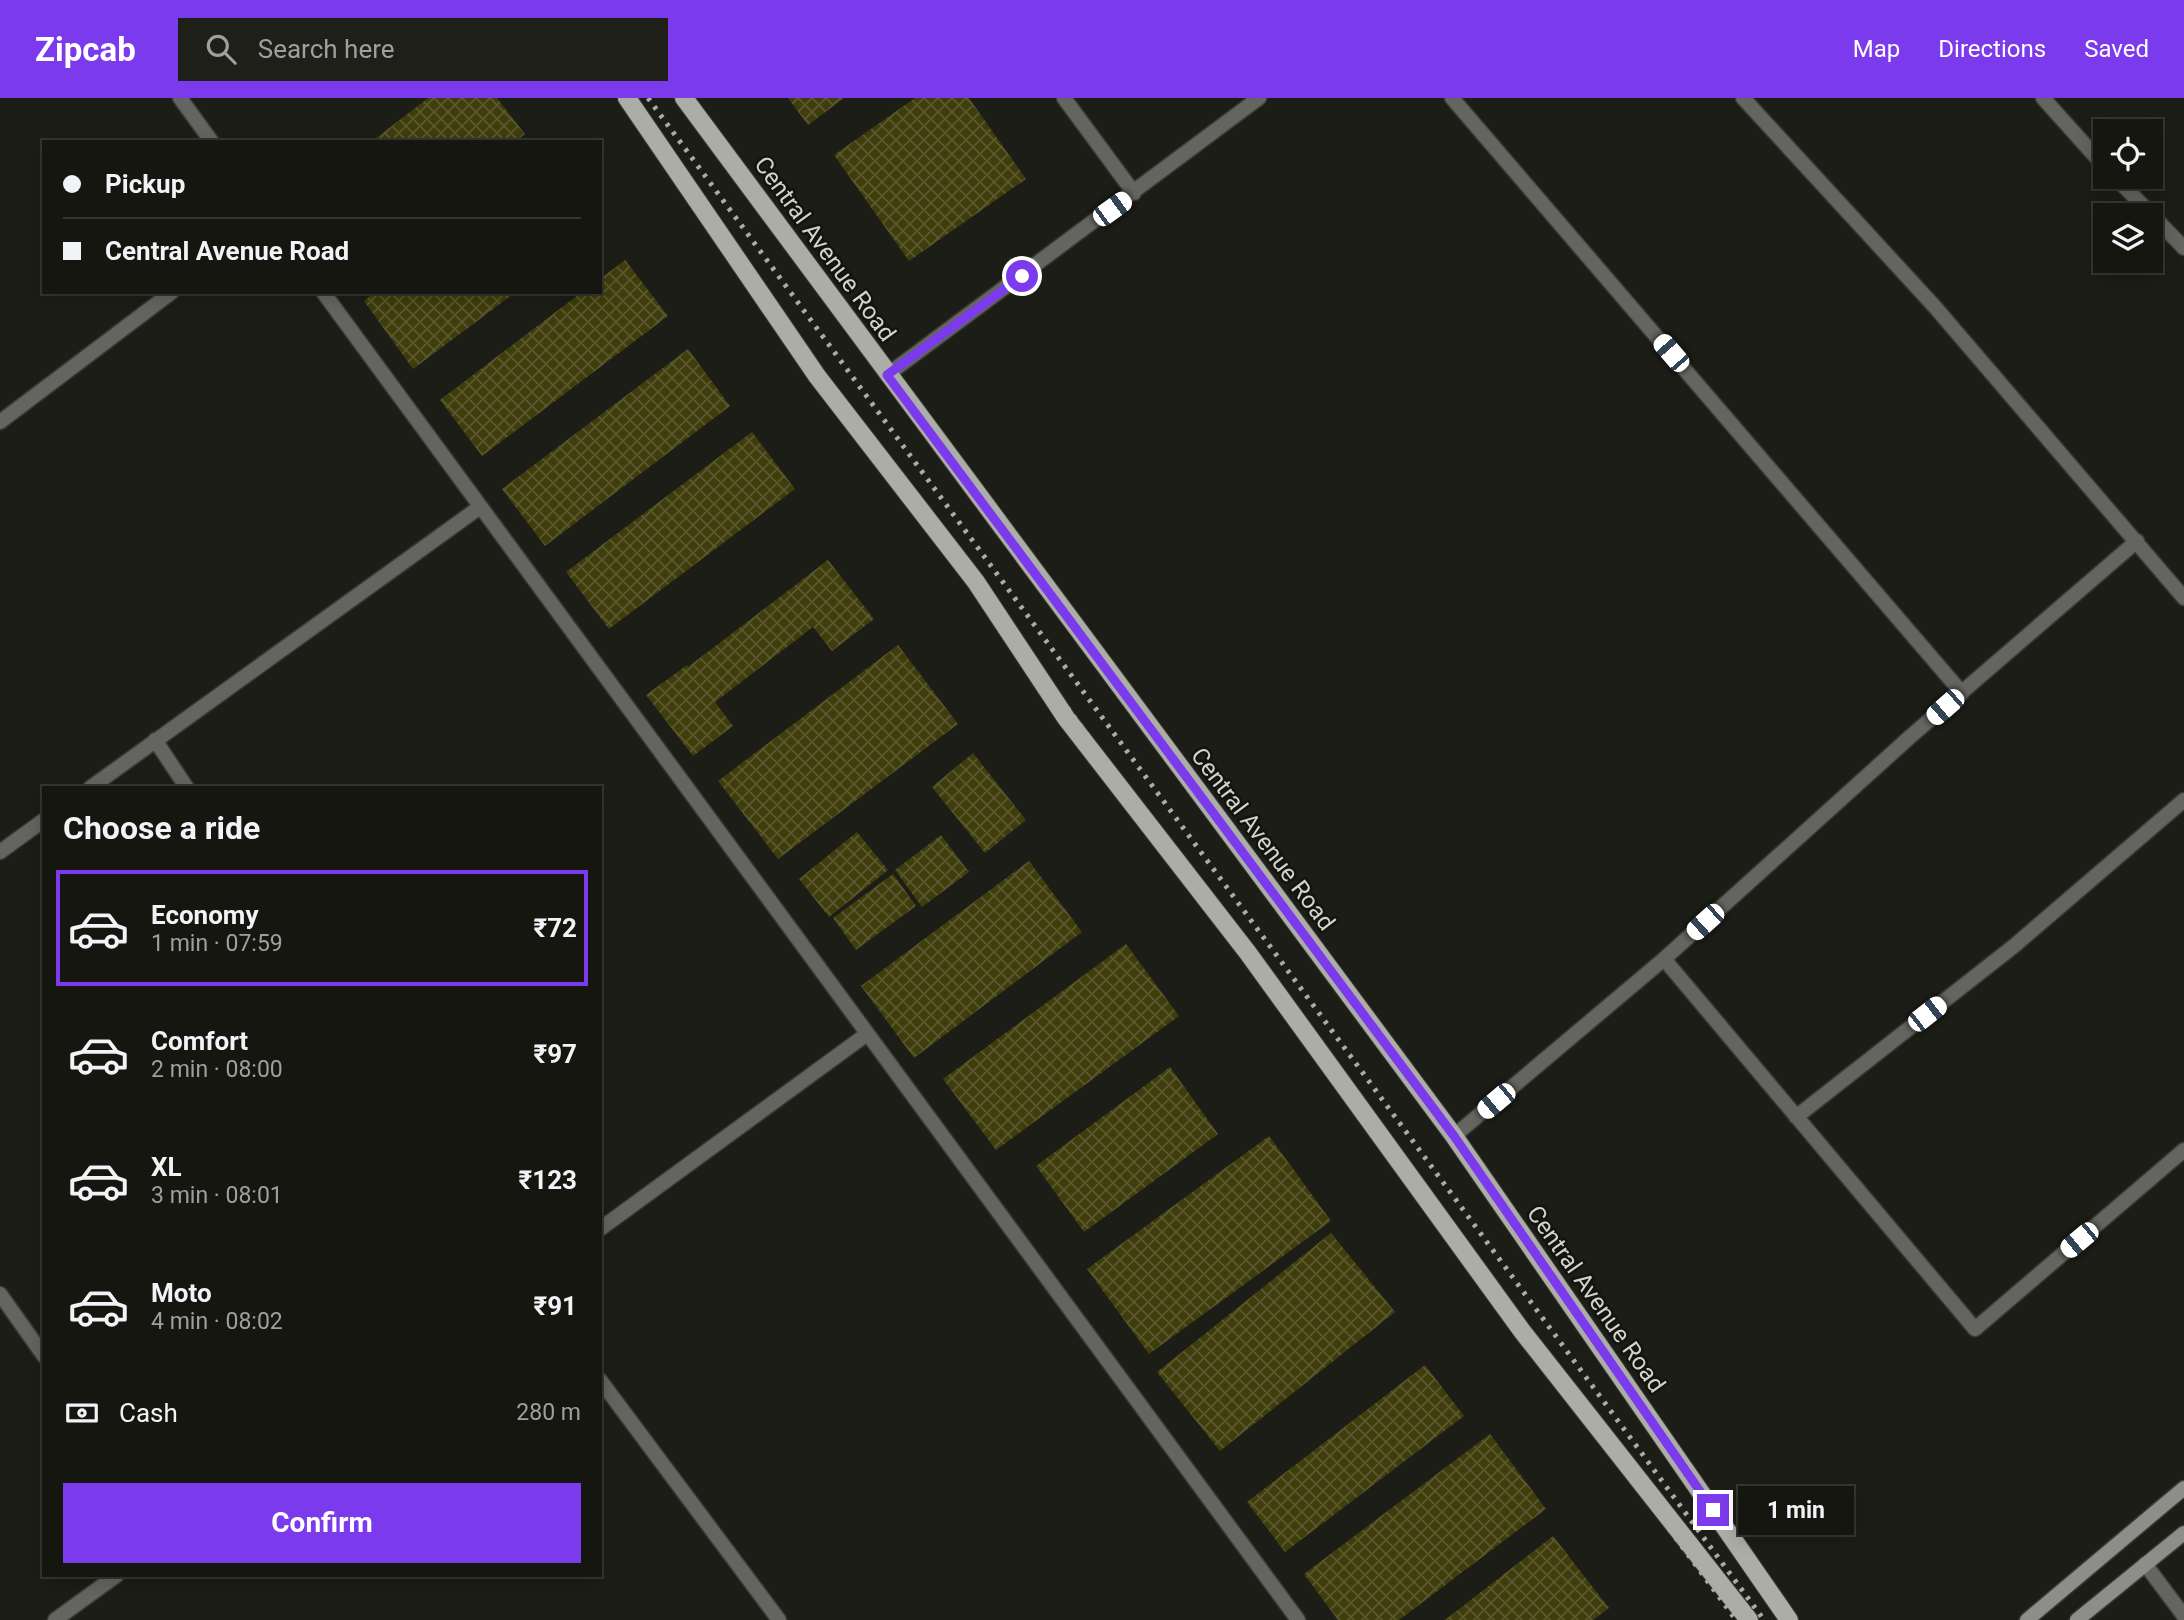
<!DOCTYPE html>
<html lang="en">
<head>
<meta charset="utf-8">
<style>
	:root { --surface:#161611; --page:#1f1f1a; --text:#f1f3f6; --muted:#9e9f9f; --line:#353531; --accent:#7c3aed }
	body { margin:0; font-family:Roboto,sans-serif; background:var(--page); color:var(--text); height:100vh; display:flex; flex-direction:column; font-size:26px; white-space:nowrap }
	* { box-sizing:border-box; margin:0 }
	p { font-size:23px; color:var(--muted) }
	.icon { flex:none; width:38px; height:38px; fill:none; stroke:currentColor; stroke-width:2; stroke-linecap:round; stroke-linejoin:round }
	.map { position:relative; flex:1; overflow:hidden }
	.panel { position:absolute; left:42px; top:688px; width:560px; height:791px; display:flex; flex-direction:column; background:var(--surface); border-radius:0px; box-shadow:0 4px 18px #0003,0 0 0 2px var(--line) }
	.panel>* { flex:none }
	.guide { position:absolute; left:42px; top:42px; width:560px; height:154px; border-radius:0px; box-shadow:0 4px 18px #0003,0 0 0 2px var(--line); display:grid; align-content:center; height:154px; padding:0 21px; background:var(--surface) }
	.tools { position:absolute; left:2093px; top:21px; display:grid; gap:14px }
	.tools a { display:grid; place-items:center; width:70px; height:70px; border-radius:0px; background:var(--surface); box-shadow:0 4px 18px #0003,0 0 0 2px var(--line); font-size:35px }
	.end { position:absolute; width:32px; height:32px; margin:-16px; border:9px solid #7c3aed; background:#fff; box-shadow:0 0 0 4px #fff }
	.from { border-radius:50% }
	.bubble { position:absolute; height:49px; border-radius:0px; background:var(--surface); box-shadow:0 4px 18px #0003,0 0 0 2px var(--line); font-size:23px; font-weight:700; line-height:49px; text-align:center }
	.car { position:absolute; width:21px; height:42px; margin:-21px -10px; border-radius:9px; box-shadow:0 0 5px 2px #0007; background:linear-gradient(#fff 24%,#345 0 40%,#fff 0 76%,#345 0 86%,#fff 0) }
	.guide b { display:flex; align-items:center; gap:24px; height:66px; font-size:26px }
	.guide b+b { border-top:2px solid var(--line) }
	.guide i { width:18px; height:18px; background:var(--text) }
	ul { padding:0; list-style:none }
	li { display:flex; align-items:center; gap:21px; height:116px; margin:0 14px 10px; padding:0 7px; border:4px solid transparent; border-radius:0px }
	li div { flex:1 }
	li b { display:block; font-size:26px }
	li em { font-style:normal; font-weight:700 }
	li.active { border-color:var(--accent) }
	li>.icon { width:63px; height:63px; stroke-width:1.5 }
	h2 { padding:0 21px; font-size:32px; line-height:84px }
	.pay { display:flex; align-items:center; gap:18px; height:77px; padding:0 21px; font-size:26px }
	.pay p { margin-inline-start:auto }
	.action { display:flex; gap:14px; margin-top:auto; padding:14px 21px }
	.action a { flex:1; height:80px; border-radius:0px; background:var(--accent); color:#fff; font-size:28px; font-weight:700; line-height:80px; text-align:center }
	header { display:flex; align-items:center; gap:42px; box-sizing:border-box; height:98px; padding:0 35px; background:var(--accent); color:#fff }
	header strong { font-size:33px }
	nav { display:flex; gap:38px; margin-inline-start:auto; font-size:24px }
	.search { width:490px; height:63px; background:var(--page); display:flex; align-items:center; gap:18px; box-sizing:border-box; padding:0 24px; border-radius:0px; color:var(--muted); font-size:26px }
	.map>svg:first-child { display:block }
	.building { fill:url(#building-cross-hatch) }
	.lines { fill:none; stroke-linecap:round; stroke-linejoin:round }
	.minor-casing { stroke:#3a3a34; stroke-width:17 }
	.secondary-casing { stroke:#3a3a34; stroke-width:17 }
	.primary-casing { stroke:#3a3a34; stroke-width:20 }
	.minor { stroke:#646461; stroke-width:14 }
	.secondary { stroke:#8d8d89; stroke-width:14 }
	.primary { stroke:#adada7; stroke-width:18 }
	.rail { stroke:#ababa7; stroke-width:5; stroke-dasharray:3.5 7; stroke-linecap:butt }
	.route { stroke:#7c3aed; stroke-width:9 }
	.labels { text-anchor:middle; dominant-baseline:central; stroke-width:5; stroke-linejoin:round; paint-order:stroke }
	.street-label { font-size:24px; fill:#d3d3cf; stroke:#14140f }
</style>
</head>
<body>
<header>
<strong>Zipcab</strong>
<div class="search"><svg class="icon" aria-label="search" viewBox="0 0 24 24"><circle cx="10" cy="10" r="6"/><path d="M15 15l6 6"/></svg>Search here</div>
<nav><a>Map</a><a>Directions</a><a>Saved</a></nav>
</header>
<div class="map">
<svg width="2184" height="1522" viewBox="0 0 2184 1522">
	<defs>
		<pattern id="building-cross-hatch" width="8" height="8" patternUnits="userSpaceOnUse" patternTransform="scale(1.75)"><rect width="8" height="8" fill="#3f3d0c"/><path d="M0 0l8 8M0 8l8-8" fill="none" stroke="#5a582e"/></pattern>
	</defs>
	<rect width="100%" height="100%" fill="#1d1d17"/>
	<!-- building -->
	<path class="building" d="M428,0H497L525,36L515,44H371Z
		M788,0H844L808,27Z
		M915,0H969L1026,81L909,163L834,57Z
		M625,162L668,218L482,358L440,302L582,194H600V181Z
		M375,194H516L413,271L364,203Z
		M688,251L730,308L545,448L502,391Z
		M752,334L795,391L609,531L566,474Z
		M828,462L874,521L832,553L813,529L715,604L733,628L693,658L646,597L687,567L688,569Z
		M898,547L958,626L778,761L718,683Z
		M973,655L1026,722L985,755L932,689Z
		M857,734L888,772L829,819L799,781Z
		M941,737L969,774L922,809L895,772Z
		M1029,763L1082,834L914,960L861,888Z
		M893,776L916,808L856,852L833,820Z
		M1126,846L1179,918L996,1052L943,981Z
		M1170,969L1218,1036L1084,1134L1036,1068Z
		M1269,1038L1331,1123L1149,1256L1087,1171Z
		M1331,1135L1395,1214L1220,1353L1157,1274Z
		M1425,1267L1464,1318L1285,1454L1247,1404Z
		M1490,1336L1546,1411L1399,1522H1338L1304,1476Z
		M1553,1438L1609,1510L1593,1522H1445Z"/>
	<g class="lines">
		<!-- minor casing -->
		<g class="minor-casing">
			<path id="minor" d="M180,0L212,44
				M1064,0L1134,95
				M1452,0L1962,595
				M1743,0L1935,209L2184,500
				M2043,0L2105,69
				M2115,79L2184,150
				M323,194L1298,1522
				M887,277L1259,0
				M0,324L172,194
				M155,642L187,690
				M90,690L480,409
				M0,754L44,722
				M1664,861L1975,1231L2184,1052
				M1796,1019L2014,848L2184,702
				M1454,1038L1664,861L1911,638L2137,443
				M600,1131L867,936
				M0,1196L44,1258
				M600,1282L779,1522
				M2145,1466L2184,1518
				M55,1522L117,1477"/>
		</g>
		<!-- secondary casing -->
		<g class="secondary-casing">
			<path id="secondary" d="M2027,1522L2184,1390
				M2077,1522L2184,1435"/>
		</g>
		<!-- primary casing -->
		<g class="primary-casing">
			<path id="primary" d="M627,0L817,278L976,484L1066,620L1248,855L1522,1233L1749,1522
				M684,0L1454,1038L1789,1522"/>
		</g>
		<!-- minor -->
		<use href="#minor" class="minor"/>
		<!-- secondary -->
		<use href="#secondary" class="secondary"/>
		<!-- primary -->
		<use href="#primary" class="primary"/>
		<!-- rail -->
		<path class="rail" d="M620,0L1736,1522
			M648,0L1764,1522"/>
	</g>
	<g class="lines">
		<!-- route -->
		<path class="route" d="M1022,178L887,277L1454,1038L1713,1412"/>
	</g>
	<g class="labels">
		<!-- street labels -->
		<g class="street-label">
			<text transform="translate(825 151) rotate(54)">Central Avenue Road</text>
			<text transform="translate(1263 741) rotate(53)">Central Avenue Road</text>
			<text transform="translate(1596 1201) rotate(55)">Central Avenue Road</text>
		</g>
	</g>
</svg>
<div class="tools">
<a><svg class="icon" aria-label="locate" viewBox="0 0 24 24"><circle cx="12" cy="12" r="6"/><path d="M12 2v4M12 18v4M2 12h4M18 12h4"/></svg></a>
<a><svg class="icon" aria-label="layers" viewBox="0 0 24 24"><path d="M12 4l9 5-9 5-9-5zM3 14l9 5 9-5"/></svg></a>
</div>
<i class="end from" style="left:1022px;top:178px"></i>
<i class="end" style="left:1713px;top:1412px"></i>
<div class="bubble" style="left:1738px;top:1388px;width:116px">1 min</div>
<i class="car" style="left:1112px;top:111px;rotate:54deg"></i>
<i class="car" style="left:1671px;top:255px;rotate:319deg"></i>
<i class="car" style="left:1945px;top:609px;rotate:229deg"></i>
<i class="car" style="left:1705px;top:824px;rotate:228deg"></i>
<i class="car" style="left:1927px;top:916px;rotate:52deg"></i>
<i class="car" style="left:1496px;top:1003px;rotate:230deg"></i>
<i class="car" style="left:2079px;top:1142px;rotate:230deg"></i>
<div class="guide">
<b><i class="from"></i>Pickup</b>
<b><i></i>Central Avenue Road</b>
</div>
<section class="panel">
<h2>Choose a ride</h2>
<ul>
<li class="active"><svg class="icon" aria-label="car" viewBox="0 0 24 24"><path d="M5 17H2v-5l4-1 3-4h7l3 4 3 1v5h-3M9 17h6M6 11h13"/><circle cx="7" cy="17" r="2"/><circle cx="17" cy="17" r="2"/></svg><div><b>Economy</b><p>1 min · 07:59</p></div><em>₹72</em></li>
<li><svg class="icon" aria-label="car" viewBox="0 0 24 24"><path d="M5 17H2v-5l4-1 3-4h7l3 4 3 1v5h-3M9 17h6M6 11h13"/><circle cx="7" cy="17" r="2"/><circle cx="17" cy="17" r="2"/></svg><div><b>Comfort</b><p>2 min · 08:00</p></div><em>₹97</em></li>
<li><svg class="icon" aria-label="car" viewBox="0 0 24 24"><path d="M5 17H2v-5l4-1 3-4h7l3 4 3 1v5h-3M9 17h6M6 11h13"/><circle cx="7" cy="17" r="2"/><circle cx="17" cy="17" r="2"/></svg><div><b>XL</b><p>3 min · 08:01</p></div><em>₹123</em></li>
<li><svg class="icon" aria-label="car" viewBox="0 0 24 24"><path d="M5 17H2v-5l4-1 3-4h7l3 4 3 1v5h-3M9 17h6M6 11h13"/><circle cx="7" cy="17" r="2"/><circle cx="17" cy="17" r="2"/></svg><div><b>Moto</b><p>4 min · 08:02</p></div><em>₹91</em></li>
</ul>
<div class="pay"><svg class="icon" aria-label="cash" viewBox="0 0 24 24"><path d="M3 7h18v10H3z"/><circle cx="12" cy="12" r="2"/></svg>Cash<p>280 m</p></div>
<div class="action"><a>Confirm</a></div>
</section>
</div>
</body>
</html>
